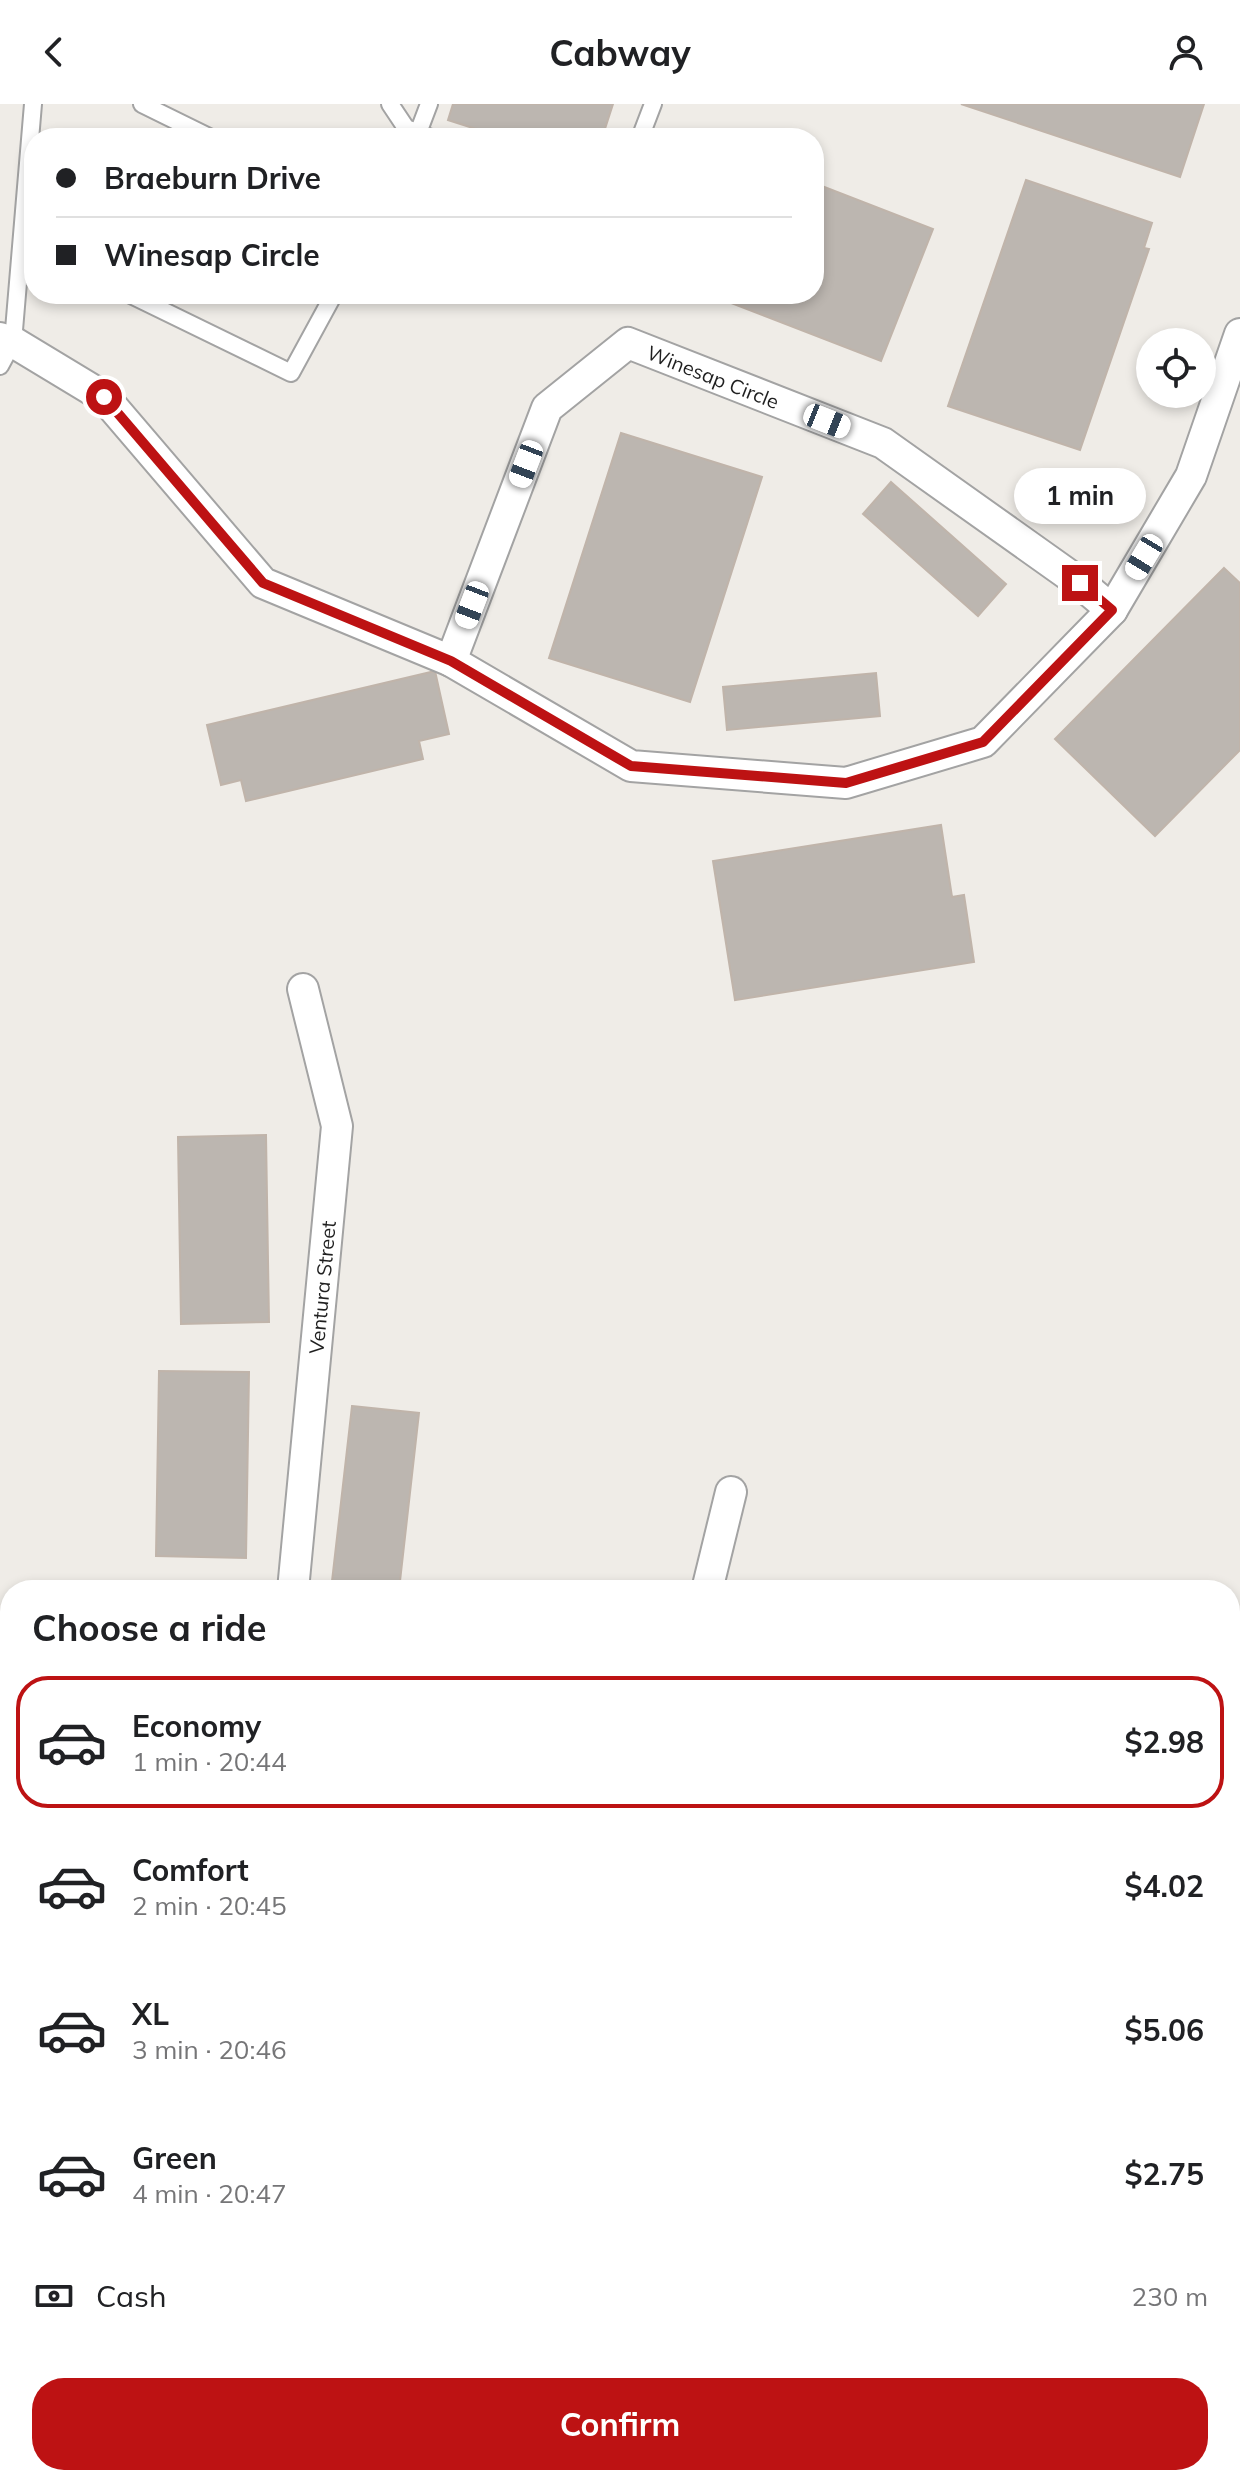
<!DOCTYPE html>
<html lang="en">
<head>
<meta charset="utf-8">
<style>
	:root { --surface:#fff; --page:#f6f6f6; --text:#202124; --muted:#757577; --line:#e0e0e0; --accent:#bd1213 }
	body { margin:0; font-family:Mulish,sans-serif; background:var(--page); color:var(--text); height:100vh; display:flex; flex-direction:column; font-size:30px; white-space:nowrap }
	* { box-sizing:border-box; margin:0 }
	p { font-size:26px; color:var(--muted) }
	.icon { flex:none; width:44px; height:44px; fill:none; stroke:currentColor; stroke-width:2; stroke-linecap:round; stroke-linejoin:round }
	.map { position:relative; flex:1; overflow:hidden }
	.panel { position:absolute; left:0px; top:1476px; width:1240px; height:906px; display:flex; flex-direction:column; background:var(--surface); border-radius:32px 32px 0 0; box-shadow:0 4px 12px #0003 }
	.panel>* { flex:none }
	.guide { position:absolute; left:24px; top:24px; width:800px; height:176px; border-radius:32px; box-shadow:0 4px 12px #0003; display:grid; align-content:center; height:176px; padding:0 32px; background:var(--surface) }
	.fabs { position:absolute; left:1136px; top:224px; display:grid; gap:16px }
	.fabs a { display:grid; place-items:center; width:80px; height:80px; border-radius:50%; background:var(--surface); box-shadow:0 4px 12px #0003; font-size:40px }
	.end { position:absolute; width:36px; height:36px; margin:-18px; border:10px solid #bd1213; background:#fff; box-shadow:0 0 0 4px #fff }
	.from { border-radius:50% }
	.bubble { position:absolute; height:56px; border-radius:28px; background:var(--surface); box-shadow:0 4px 12px #0003; font-size:26px; font-weight:700; line-height:56px; text-align:center }
	.car { position:absolute; width:24px; height:48px; margin:-24px -12px; border-radius:10px; box-shadow:0 0 6px 2px #0007; background:linear-gradient(#fff 24%,#345 0 40%,#fff 0 76%,#345 0 86%,#fff 0) }
	.guide b { display:flex; align-items:center; gap:28px; height:76px; font-size:30px }
	.guide b+b { border-top:2px solid var(--line) }
	.guide i { width:20px; height:20px; background:var(--text) }
	ul { padding:0; list-style:none }
	li { display:flex; align-items:center; gap:24px; height:132px; margin:0 16px 12px; padding:0 16px; border:4px solid transparent; border-radius:32px }
	li div { flex:1 }
	li b { display:block; font-size:30px }
	li em { font-style:normal; font-weight:700 }
	li.selected { border-color:var(--accent) }
	li>.icon { width:72px; height:72px; stroke-width:1.5 }
	h2 { padding:0 32px; font-size:36px; line-height:96px }
	.pay { display:flex; align-items:center; gap:20px; height:88px; padding:0 32px; font-size:30px }
	.pay p { margin-inline-start:auto }
	.button { display:flex; gap:16px; margin-top:auto; padding:16px 32px }
	.button a { flex:1; height:92px; border-radius:32px; background:var(--accent); color:#fff; font-size:32px; font-weight:700; line-height:92px; text-align:center }
	header { display:flex; justify-content:space-between; align-items:center; height:104px; padding:0 32px; background:var(--surface); font-size:36px; font-weight:700 }
	.map>svg:first-child { display:block }
	.building { fill:#bcb6b0; stroke:#c0b4aa; stroke-width:2 }
	.lines { fill:none; stroke-linecap:round; stroke-linejoin:round }
	.lane-casing { stroke:#a3a3a3; stroke-width:20 }
	.street-casing { stroke:#a3a3a3; stroke-width:34 }
	.lane { stroke:#fff; stroke-width:16 }
	.street { stroke:#fff; stroke-width:30 }
	.route { stroke:#bd1213; stroke-width:10 }
	.labels { text-anchor:middle; dominant-baseline:central; stroke-width:8; stroke-linejoin:round; paint-order:stroke }
	.street-label { font-size:20px; fill:#1f1f1f; stroke:#fff }
</style>
</head>
<body>
<header><svg class="icon" aria-label="back" viewBox="0 0 24 24"><path d="M15 5l-7 7 7 7"/></svg>Cabway<svg class="icon" aria-label="person" viewBox="0 0 24 24"><circle cx="12" cy="8" r="4"/><path d="M4 21q1-7 8-7t8 7"/></svg></header>
<div class="map">
<svg width="1240" height="2381" viewBox="0 0 1240 2381">
	<rect width="100%" height="100%" fill="#efece7"/>
	<!-- building -->
	<path class="building" d="M453,0H613L602,34H504L448,16Z
		M961,0H1204L1180,73Z
		M1026,76L1152,119L1144,144L1149,145L1080,346L948,302Z
		M814,79L933,125L881,257L708,190H814Z
		M621,329L762,373L690,598L549,554Z
		M891,378L1006,480L978,512L863,410Z
		M1224,464L1240,479V646L1155,732L1055,635Z
		M435,567L449,630L419,637L423,655L246,697L241,676L221,681L207,621Z
		M876,569L880,612L727,626L723,583Z
		M941,721L952,793L964,791L974,858L735,896L713,757Z
		M266,1031L269,1218L181,1220L178,1033Z
		M159,1267L249,1268L246,1454L156,1452Z
		M352,1302L419,1309L399,1486H331Z
		M147,1479L233,1485V1486H147Z"/>
	<g class="lines">
		<!-- lane casing -->
		<g class="lane-casing">
			<path id="lane" d="M142,0L211,34
				M390,0L406,24L431,34
				M418,29L429,0
				M640,34L653,0
				M129,190L291,269L334,190
				M0,262L13,238L33,0
				M0,1949L10,1961
				M307,2381L314,2372"/>
		</g>
		<!-- street casing -->
		<g class="street-casing">
			<g id="street">
				<path d="M0,234L13,238L104,293L263,479L451,557L631,662L846,679L983,638L1112,506L1191,372L1240,230"/>
				<path id="s1" d="M451,557L547,304L628,239L883,339L1080,479L1112,506"/>
				<path id="s2" d="M293,1486L337,1022L303,885"/>
				<path d="M707,1486L731,1388"/>
				<path d="M0,1825L10,1832"/>
				<path d="M757,2372L769,2381"/>
			</g>
		</g>
		<!-- lane -->
		<use href="#lane" class="lane"/>
		<!-- street -->
		<use href="#street" class="street"/>
	</g>
	<g class="lines">
		<!-- route -->
		<path class="route" d="M104,293L263,479L451,557L631,662L846,679L983,638L1112,506L1080,479"/>
	</g>
	<g class="labels">
		<!-- street labels -->
		<g class="street-label">
			<text stroke="none"><textPath href="#s1" startOffset="466">Winesap Circle</textPath></text>
			<text stroke="none"><textPath href="#s2" startOffset="304">Ventura Street</textPath></text>
		</g>
	</g>
</svg>
<div class="fabs">
<a><svg class="icon" aria-label="locate" viewBox="0 0 24 24"><circle cx="12" cy="12" r="6"/><path d="M12 2v4M12 18v4M2 12h4M18 12h4"/></svg></a>
</div>
<i class="end from" style="left:104px;top:293px"></i>
<i class="end" style="left:1080px;top:479px"></i>
<div class="bubble" style="left:1014px;top:364px;width:132px">1 min</div>
<i class="car" style="left:827px;top:317px;rotate:112deg"></i>
<i class="car" style="left:526px;top:360px;rotate:201deg"></i>
<i class="car" style="left:1144px;top:453px;rotate:211deg"></i>
<i class="car" style="left:472px;top:501px;rotate:201deg"></i>
<div class="guide">
<b><i class="from"></i>Braeburn Drive</b>
<b><i></i>Winesap Circle</b>
</div>
<section class="panel">
<h2>Choose a ride</h2>
<ul>
<li class="selected"><svg class="icon" aria-label="car" viewBox="0 0 24 24"><path d="M5 17H2v-5l4-1 3-4h7l3 4 3 1v5h-3M9 17h6M6 11h13"/><circle cx="7" cy="17" r="2"/><circle cx="17" cy="17" r="2"/></svg><div><b>Economy</b><p>1 min · 20:44</p></div><em>$2.98</em></li>
<li><svg class="icon" aria-label="car" viewBox="0 0 24 24"><path d="M5 17H2v-5l4-1 3-4h7l3 4 3 1v5h-3M9 17h6M6 11h13"/><circle cx="7" cy="17" r="2"/><circle cx="17" cy="17" r="2"/></svg><div><b>Comfort</b><p>2 min · 20:45</p></div><em>$4.02</em></li>
<li><svg class="icon" aria-label="car" viewBox="0 0 24 24"><path d="M5 17H2v-5l4-1 3-4h7l3 4 3 1v5h-3M9 17h6M6 11h13"/><circle cx="7" cy="17" r="2"/><circle cx="17" cy="17" r="2"/></svg><div><b>XL</b><p>3 min · 20:46</p></div><em>$5.06</em></li>
<li><svg class="icon" aria-label="car" viewBox="0 0 24 24"><path d="M5 17H2v-5l4-1 3-4h7l3 4 3 1v5h-3M9 17h6M6 11h13"/><circle cx="7" cy="17" r="2"/><circle cx="17" cy="17" r="2"/></svg><div><b>Green</b><p>4 min · 20:47</p></div><em>$2.75</em></li>
</ul>
<div class="pay"><svg class="icon" aria-label="cash" viewBox="0 0 24 24"><path d="M3 7h18v10H3z"/><circle cx="12" cy="12" r="2"/></svg>Cash<p>230 m</p></div>
<div class="button"><a>Confirm</a></div>
</section>
</div>
</body>
</html>
